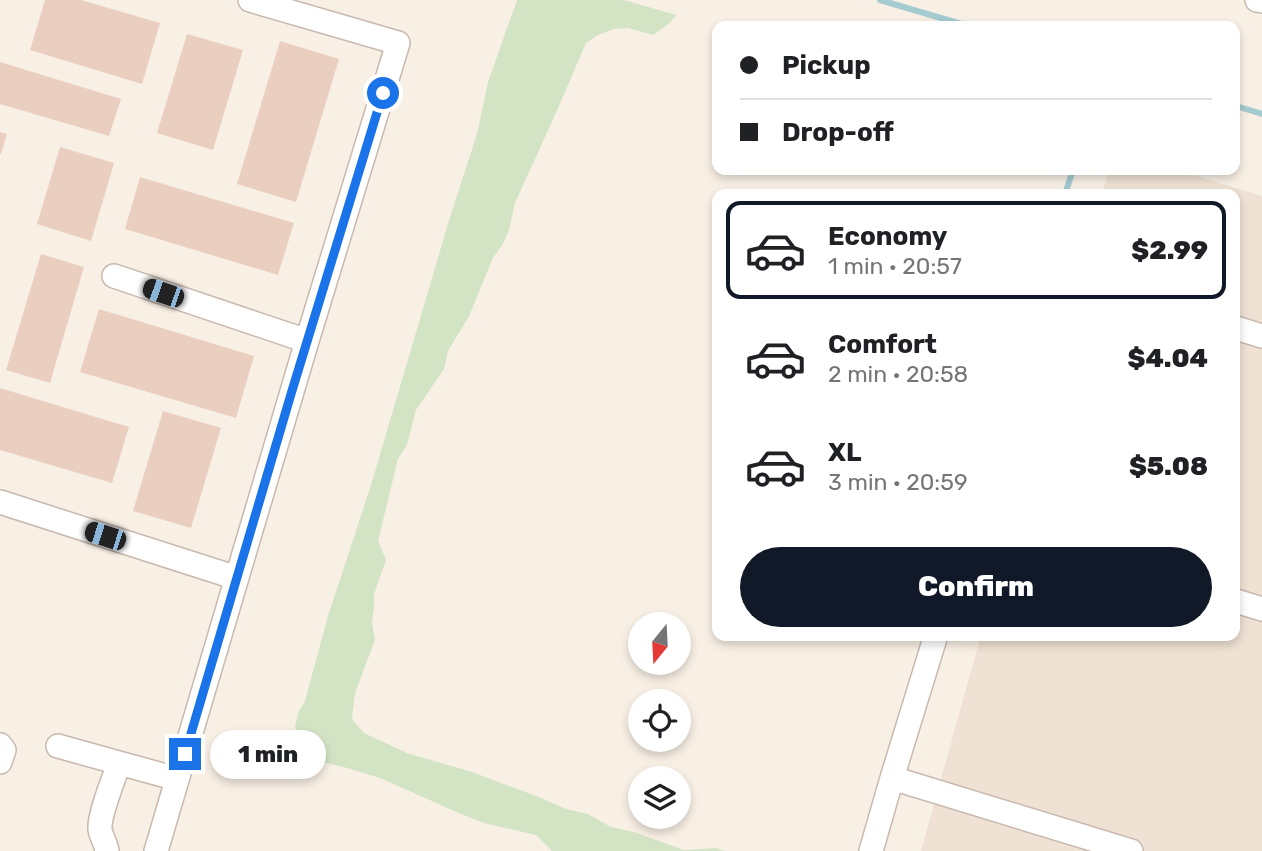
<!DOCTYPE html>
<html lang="en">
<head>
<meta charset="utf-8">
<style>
	:root { --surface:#fff; --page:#f2f2f2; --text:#202124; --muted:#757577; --line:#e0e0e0; --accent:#111827 }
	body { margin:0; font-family:Rubik,sans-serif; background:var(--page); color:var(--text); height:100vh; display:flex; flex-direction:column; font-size:26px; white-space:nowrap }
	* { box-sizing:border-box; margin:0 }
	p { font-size:23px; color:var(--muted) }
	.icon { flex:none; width:38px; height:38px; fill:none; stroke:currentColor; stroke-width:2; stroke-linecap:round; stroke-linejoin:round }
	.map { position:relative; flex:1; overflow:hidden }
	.side { position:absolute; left:712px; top:189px; width:528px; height:452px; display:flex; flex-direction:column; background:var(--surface); border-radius:14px; box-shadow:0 4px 10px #0003 }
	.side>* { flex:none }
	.top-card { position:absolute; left:712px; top:21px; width:528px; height:154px; border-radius:14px; box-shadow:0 4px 10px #0003; display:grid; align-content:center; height:154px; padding:0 28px; background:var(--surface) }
	.needle { width:46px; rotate:198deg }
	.fabs { position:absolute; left:628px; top:612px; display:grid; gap:14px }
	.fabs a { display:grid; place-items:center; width:63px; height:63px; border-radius:50%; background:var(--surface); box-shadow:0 4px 10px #0003; font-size:35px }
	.end { position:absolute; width:32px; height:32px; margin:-16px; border:9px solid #1a73e8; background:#fff; box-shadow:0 0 0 4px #fff }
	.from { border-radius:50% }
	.bubble { position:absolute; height:49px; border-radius:24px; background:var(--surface); box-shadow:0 4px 10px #0003; font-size:23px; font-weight:800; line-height:49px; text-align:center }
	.car { position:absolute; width:21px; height:42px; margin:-21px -10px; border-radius:9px; box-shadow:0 0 5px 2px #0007; background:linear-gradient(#222 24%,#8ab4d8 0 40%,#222 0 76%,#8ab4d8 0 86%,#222 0) }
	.top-card b { display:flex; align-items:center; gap:24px; height:66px; font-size:26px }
	.top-card b+b { border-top:2px solid var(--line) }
	.top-card i { width:18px; height:18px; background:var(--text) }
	ul { padding:12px 0 0; list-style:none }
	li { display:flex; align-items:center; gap:21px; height:98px; margin:0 14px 10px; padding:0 14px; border:4px solid transparent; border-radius:14px }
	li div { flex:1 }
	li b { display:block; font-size:26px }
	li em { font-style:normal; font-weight:800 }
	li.on { border-color:var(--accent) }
	li>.icon { width:63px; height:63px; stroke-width:1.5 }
	.primary-button { display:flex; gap:14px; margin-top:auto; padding:14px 28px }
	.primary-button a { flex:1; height:80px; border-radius:42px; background:var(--accent); color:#fff; font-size:28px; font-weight:800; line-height:80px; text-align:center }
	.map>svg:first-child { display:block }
	.residential { fill:#efe2d4 }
	.green { fill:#d3e4c5 }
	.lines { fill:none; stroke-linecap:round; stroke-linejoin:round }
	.stream { stroke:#a4cbd0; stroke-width:6 }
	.building { fill:#eacfc0 }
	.minor-casing { stroke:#c8b8ad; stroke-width:26 }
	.minor { stroke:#fff; stroke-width:23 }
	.route { stroke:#1a73e8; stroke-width:9 }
</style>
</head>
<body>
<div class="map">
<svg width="1262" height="851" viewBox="0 0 1262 851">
	<rect width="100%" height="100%" fill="#f9f0e5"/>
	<!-- residential -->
	<path class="residential" d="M1109,170H1177L1262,196V851H921L981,635H1236V194H1102Z"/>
	<!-- green -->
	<path class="green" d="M517,0H624L676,15L670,23L653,35L628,28L614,29L598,35L586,43L555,115L515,203L509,230L503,244L493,258L469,316L448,351L444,369L416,410L407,445L398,459L378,541L386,560L374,594V608L372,622L375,640L355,693L352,719L364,733L407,753L472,772L539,797L566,809L588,814L611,827L634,832L684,850L716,848L724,851H552L536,835L484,823L461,814L380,778L347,768L318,761L300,743L295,727L298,713L305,701L328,616L371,485L450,217L477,134L488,82Z"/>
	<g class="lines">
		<!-- stream -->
		<path class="stream" d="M880,0L968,26
			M1236,106L1262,114
			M1065,194L1073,170"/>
	</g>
	<!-- building -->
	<path class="building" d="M45,0H81L160,23L142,84L30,50Z
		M187,34L243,50L213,150L157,133Z
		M280,41L339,59L296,202L237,184Z
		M0,62L121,99L109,136L0,104Z
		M0,132L7,134L1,154H0Z
		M60,147L114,163L91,241L37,224Z
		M140,177L294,223L278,275L125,229Z
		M41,254L84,267L50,383L6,370Z
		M99,309L254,356L236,418L80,372Z
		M0,388L129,427L112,483L0,450Z
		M163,411L221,428L191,528L133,511Z"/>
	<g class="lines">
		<!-- minor casing -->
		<g class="minor-casing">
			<path id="minor" d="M1257,0L1262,1
				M114,276L307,341
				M1236,328L1262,336
				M0,502L237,578
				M1236,601L1262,609
				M0,745L4,750L0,762
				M58,746L119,763
				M892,778L1131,851
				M107,851C106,843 101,837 100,829C99,814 114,779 119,763L177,779
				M156,851L307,341L398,43L250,0
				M871,851L892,778L936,635"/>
		</g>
		<!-- minor -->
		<use href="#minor" class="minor"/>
	</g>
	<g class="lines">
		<!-- route -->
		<path class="route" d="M185,754L291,394L383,93"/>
	</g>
</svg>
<div class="fabs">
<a><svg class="needle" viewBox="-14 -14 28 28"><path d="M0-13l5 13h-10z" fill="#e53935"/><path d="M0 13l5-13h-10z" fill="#757577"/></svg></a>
<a><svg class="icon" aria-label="locate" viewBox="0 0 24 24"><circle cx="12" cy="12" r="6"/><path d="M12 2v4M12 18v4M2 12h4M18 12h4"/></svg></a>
<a><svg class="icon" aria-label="layers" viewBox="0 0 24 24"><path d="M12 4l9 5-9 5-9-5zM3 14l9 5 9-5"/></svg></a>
</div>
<i class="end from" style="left:383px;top:93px"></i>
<i class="end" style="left:185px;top:754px"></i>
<div class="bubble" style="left:210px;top:730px;width:116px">1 min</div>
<i class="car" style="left:163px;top:293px;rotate:289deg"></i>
<i class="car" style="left:105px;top:536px;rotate:288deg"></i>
<div class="top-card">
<b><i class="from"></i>Pickup</b>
<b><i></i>Drop-off</b>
</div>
<section class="side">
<ul>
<li class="on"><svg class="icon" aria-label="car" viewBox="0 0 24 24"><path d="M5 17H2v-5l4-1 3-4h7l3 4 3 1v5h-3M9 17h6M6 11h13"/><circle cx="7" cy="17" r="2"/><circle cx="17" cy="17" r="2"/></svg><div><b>Economy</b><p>1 min · 20:57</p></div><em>$2.99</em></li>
<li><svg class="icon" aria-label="car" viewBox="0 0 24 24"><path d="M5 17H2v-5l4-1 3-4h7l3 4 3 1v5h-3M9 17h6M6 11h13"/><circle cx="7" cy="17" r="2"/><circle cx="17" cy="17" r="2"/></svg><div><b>Comfort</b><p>2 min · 20:58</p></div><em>$4.04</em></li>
<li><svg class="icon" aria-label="car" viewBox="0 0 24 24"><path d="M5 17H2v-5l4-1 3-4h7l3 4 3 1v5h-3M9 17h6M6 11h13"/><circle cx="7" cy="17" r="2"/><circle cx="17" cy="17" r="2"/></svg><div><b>XL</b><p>3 min · 20:59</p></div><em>$5.08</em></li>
</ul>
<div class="primary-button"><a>Confirm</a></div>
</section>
</div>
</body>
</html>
